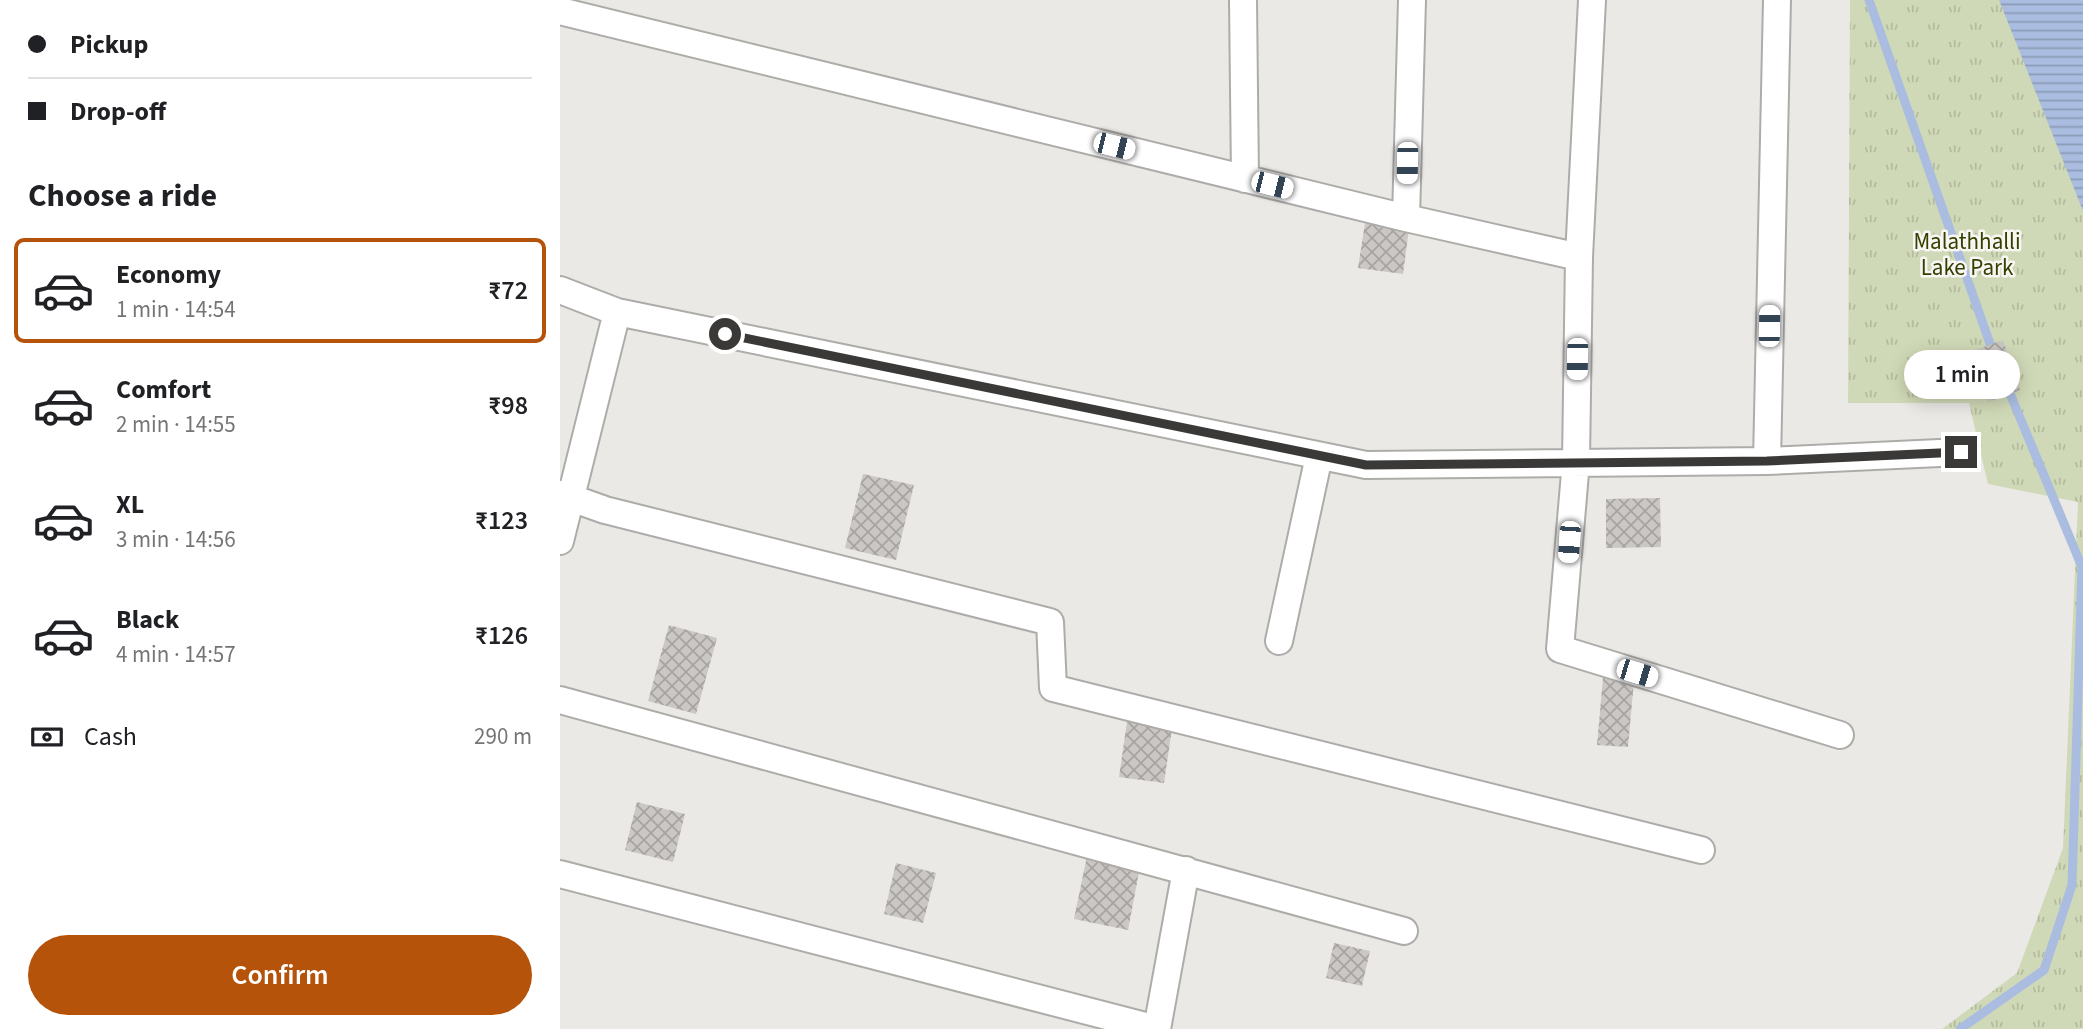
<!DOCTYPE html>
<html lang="en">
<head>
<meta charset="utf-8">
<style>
	:root { --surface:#fff; --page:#f6f6f6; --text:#202124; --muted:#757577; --line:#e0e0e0; --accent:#b45309 }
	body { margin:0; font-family:"Source Sans 3",sans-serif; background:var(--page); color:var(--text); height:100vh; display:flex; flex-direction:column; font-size:26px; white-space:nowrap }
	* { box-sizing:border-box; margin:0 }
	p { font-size:23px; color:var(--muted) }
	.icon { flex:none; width:38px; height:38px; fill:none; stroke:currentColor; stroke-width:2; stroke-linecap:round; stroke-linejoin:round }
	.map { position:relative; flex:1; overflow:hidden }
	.sheet { display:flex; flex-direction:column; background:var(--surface); width:560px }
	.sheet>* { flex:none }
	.guide { display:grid; align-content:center; height:154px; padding:0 28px; background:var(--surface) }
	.end { position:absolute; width:32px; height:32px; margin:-16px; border:9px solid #3a3938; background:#fff; box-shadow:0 0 0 4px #fff }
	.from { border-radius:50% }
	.bubble { position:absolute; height:49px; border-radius:24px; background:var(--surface); box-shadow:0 4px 18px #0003; font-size:23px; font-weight:600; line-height:49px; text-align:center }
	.car { position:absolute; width:21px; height:42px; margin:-21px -10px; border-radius:9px; box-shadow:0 0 5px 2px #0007; background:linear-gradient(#fff 24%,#345 0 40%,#fff 0 76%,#345 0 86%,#fff 0) }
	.guide b { display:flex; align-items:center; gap:24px; height:66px; font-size:26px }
	.guide b+b { border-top:2px solid var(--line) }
	.guide i { width:18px; height:18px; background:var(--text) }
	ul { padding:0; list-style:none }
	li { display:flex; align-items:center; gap:21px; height:105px; margin:0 14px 10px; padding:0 14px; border:4px solid transparent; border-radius:10px }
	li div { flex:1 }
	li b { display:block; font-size:26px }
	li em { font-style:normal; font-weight:600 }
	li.current { border-color:var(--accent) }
	li>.icon { width:63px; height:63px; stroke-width:1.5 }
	h2 { padding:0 28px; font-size:32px; line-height:84px }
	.pay { display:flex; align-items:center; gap:18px; height:77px; padding:0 28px; font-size:26px }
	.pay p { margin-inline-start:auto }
	.primary-button { display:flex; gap:14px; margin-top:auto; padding:14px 28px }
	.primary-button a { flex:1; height:80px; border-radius:42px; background:var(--accent); color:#fff; font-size:28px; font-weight:600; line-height:80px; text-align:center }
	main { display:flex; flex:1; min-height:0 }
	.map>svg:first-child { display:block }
	.park { fill:url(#park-tufts) }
	.water { fill:url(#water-rules) }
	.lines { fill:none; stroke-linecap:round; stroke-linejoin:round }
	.stream { stroke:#aabde0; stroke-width:9 }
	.building { fill:url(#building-cross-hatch) }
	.minor-casing { stroke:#aeaca9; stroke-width:30 }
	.minor { stroke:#fff; stroke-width:26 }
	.route { stroke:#3a3938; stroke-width:9 }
	.labels { text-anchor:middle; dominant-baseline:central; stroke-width:5; stroke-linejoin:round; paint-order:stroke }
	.park-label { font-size:23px; fill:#354000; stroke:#f8f6f3 }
</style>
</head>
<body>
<main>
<section class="sheet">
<div class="guide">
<b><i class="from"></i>Pickup</b>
<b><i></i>Drop-off</b>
</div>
<h2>Choose a ride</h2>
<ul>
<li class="current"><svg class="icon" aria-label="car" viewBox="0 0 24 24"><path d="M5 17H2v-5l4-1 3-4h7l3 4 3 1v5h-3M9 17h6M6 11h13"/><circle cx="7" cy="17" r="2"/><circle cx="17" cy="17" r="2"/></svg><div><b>Economy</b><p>1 min · 14:54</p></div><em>₹72</em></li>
<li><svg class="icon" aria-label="car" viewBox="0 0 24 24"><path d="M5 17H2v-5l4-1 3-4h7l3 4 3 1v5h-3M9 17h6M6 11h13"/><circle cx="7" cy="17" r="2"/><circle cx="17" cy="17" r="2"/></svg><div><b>Comfort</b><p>2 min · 14:55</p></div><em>₹98</em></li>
<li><svg class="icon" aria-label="car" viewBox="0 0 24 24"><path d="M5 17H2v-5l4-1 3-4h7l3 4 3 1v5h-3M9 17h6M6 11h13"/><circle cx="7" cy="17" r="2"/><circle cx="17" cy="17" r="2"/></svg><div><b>XL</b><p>3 min · 14:56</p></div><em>₹123</em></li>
<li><svg class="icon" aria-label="car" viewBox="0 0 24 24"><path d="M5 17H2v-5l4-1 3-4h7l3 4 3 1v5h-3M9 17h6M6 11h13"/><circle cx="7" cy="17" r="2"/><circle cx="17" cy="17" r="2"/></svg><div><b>Black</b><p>4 min · 14:57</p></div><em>₹126</em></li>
</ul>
<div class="pay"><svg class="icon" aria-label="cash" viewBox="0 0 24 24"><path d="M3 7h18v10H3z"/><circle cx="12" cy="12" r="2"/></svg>Cash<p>290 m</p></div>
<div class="primary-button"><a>Confirm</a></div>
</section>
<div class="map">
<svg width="1523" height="1029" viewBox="0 0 1523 1029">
	<defs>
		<pattern id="park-tufts" width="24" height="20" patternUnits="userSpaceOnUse" patternTransform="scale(1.75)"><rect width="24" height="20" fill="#d0d9b7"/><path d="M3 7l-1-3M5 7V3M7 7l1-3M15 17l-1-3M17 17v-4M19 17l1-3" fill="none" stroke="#b3bb9e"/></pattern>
		<pattern id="water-rules" width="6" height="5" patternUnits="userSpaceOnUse" patternTransform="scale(1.75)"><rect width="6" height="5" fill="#aabde0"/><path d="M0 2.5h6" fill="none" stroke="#8b9bb7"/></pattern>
		<pattern id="building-cross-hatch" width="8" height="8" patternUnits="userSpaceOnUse" patternTransform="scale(1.75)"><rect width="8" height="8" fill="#cbc7c5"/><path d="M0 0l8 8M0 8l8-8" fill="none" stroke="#a6a3a1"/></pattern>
	</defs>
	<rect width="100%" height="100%" fill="#ebe9e6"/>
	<!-- park -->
	<path class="park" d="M1290,0H1523V1029H1382L1457,973L1503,848L1518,502L1428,484L1409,403H1288Z"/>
	<!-- water -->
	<path class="water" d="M1439,0H1523V211Z"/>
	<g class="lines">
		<!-- stream -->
		<path class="stream" d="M1309,0L1434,355
			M1400,1029L1484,970L1512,885L1522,567L1446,384"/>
	</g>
	<!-- building -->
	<path class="building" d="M805,223L849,229L843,274L798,268Z
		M1443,340L1460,390L1428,402L1410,352Z
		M303,474L354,485L336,560L285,548Z
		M1100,498L1101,547L1046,548V499Z
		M109,625L157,638L136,714L88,701Z
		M1043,678L1074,681L1068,747L1037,745Z
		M568,715L613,722L604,783L559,777Z
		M77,802L125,814L113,862L65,850Z
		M527,856L580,867L568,930L514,919Z
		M336,863L376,873L363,923L324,914Z
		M774,943L810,951L802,986L766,978Z"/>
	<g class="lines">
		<!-- minor casing -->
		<g class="minor-casing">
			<path id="minor" d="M683,0L685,179
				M1032,0L1019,257L1016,461L1000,649L1280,735
				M0,11L846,218L1019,257
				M846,218L852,0
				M0,290L57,312L806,465L1207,461L1401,452
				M1207,461L1217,0
				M0,494L45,510L490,622L493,688L1141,850
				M0,541L57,312
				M719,641L759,456
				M0,700C281,777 563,852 844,931
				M0,874L597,1029L626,870"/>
		</g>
		<!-- minor -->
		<use href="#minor" class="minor"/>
	</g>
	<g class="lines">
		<!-- route -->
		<path class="route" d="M165,334L806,465L1207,461L1401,452"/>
	</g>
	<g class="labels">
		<!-- park labels -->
		<g class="park-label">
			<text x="1407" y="241">Malathhalli<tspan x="1407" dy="26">Lake Park</tspan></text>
		</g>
	</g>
</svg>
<i class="end from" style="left:165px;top:334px"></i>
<i class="end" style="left:1401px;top:452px"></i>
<div class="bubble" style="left:1344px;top:350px;width:116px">1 min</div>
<i class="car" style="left:554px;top:146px;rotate:104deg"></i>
<i class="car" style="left:847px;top:163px;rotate:181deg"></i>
<i class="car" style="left:712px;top:185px;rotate:104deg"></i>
<i class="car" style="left:1209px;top:326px;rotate:1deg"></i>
<i class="car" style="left:1017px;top:359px;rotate:181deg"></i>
<i class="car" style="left:1009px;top:542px;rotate:184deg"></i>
<i class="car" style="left:1077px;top:673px;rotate:107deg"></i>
</div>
</main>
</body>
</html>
